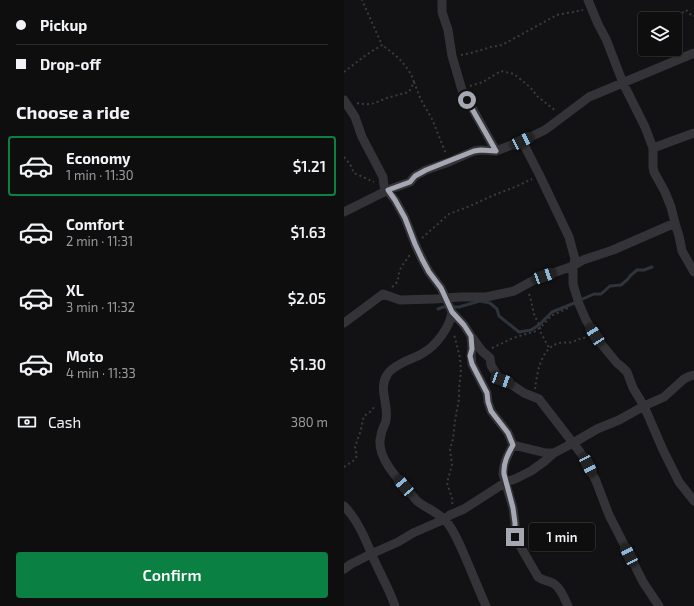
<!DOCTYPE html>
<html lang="en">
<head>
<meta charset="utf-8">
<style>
	:root { --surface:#0e0e0f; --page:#1c1c1d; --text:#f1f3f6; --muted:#9b9c9e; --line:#2e2e2f; --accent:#0b8043 }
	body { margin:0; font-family:"Exo 2",sans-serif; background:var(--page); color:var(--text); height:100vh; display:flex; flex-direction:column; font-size:15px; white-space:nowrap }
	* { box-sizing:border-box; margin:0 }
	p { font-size:13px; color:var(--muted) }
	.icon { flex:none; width:22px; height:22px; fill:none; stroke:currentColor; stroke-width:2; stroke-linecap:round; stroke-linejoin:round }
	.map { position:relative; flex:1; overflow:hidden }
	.panel { display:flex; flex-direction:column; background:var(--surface); width:344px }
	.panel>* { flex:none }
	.guide { display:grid; align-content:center; height:88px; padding:0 16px; background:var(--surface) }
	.tools { position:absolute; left:294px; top:12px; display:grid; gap:8px }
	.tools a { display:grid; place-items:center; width:44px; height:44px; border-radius:4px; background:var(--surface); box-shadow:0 1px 3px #0004,0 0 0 1px var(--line); font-size:20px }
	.end { position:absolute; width:18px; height:18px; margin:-9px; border:5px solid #a5a8b3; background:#111; box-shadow:0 0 0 2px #111 }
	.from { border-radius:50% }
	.bubble { position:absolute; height:28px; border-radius:4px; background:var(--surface); box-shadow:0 1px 3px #0004,0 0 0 1px var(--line); font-size:13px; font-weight:600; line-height:28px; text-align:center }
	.car { position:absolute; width:12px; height:24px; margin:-12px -6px; border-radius:5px; box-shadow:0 0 3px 1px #0007; background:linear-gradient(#222 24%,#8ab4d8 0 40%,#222 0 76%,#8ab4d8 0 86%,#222 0) }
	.guide b { display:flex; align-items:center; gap:14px; height:38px; font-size:15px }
	.guide b+b { border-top:1px solid var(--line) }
	.guide i { width:10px; height:10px; background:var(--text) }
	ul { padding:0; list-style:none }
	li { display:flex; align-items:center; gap:12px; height:60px; margin:0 8px 6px; padding:0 8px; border:2px solid transparent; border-radius:4px }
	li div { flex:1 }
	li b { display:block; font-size:15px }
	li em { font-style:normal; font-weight:600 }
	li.active { border-color:var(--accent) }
	li>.icon { width:36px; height:36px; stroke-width:1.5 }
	h2 { padding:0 16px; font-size:18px; line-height:48px }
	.pay { display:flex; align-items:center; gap:10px; height:44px; padding:0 16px; font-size:15px }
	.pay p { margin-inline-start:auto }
	.cta { display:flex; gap:8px; margin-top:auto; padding:8px 16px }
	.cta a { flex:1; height:46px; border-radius:4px; background:var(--accent); color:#fff; font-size:16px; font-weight:600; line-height:46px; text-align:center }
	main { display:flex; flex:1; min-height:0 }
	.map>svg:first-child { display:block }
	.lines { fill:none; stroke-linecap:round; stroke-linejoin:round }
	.stream { stroke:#2d343b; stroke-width:3 }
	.path { stroke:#3a3b3f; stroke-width:2; stroke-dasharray:2 3; stroke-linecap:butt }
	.minor { stroke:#343438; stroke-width:9 }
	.route { stroke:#a5a8b3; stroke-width:5 }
</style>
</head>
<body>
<main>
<section class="panel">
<div class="guide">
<b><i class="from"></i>Pickup</b>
<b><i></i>Drop-off</b>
</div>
<h2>Choose a ride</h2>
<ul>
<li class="active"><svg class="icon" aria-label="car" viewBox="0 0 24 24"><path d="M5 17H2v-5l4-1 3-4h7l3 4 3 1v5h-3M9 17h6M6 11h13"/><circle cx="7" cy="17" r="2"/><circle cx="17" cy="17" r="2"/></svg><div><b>Economy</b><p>1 min · 11:30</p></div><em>$1.21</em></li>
<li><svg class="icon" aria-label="car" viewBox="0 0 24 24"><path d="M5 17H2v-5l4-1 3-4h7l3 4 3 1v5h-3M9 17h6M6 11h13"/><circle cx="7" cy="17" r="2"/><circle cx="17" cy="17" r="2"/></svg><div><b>Comfort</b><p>2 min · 11:31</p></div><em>$1.63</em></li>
<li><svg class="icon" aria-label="car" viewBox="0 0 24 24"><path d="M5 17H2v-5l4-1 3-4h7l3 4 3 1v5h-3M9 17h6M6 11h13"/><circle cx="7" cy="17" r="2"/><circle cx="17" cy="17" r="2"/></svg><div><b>XL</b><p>3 min · 11:32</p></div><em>$2.05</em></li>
<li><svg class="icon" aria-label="car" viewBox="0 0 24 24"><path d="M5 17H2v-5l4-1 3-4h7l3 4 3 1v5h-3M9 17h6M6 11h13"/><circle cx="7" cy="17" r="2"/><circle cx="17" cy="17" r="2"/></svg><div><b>Moto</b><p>4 min · 11:33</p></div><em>$1.30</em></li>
</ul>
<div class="pay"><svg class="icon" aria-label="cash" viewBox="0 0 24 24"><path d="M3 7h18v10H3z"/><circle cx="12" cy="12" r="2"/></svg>Cash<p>380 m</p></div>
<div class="cta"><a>Confirm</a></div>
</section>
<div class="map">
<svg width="350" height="606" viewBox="0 0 350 606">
	<rect width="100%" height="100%" fill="#121214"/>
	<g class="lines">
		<!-- stream -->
		<path class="stream" d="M94,309L99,307H115L136,301L146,303L153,309L155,316L175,332L187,330L195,325L208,312L233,302L234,301L250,294H257L266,286L277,285L284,279L286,276L293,270H300L308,267"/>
		<!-- path -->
		<path class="path" d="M330,19L342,10L348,16H350
			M117,55L127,53L147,47L158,45L213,15L239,10
			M0,72L22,55L38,45L18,0
			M70,82L77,100L88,119L102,154
			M126,86L139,82L157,71L170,74L186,87L194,97L212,111
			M13,103C27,106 30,103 43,98C50,96 57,94 65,92L70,82C65,66 52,55 38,45
			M0,157L6,164L10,173L30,182
			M78,238L105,214L126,206L150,195L171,187L188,179
			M48,287C56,281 53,278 56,270C58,264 64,259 66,254
			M185,294L187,300L190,314L196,327L197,333L205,348
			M148,348L169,338L192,331L200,324L207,316L226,307
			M191,389C193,374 196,351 212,344C217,342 223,343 228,342C234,340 237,337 243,338
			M0,467L9,461L13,456L11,447L16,433L20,416L26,412L32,405
			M108,504L109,501L103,483L108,465L106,449L109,439L111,421L115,399V388L117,372L116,358L110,334"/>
		<!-- minor -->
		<path class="minor" d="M98,0V12L104,30L108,56L118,90L152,151
			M244,0L254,24L262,39L279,83L301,127L309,148V167L310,172L321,192L327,207L331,223L335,236L338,251L350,272
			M0,100L11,117L18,137L39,177L40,186L51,200L61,218L71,244L78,259L85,272L97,288L108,312L120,325L127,336L128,349L127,355L128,364L143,393L144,402L147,411L164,433L169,445C164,455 159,463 159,474L169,508L171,523V537L194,577C200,581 201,580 206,582C216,585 220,598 224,606
			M178,141L195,174L225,237L231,259L229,266V284L235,304L242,320L254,340L273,363L278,367L283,372L289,388L300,406L319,450L335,482L350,501
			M309,148L350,133
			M0,212L44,190L66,182L71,176L82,170L105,162L130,151L137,150L152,151L178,141L201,130L245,97L350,53
			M108,312C106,327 92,346 79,353C73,357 66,359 60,362C54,365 46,369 43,375C34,389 45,404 42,420C42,423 39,427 38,431C37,433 37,437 36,440C34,462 60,485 73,501C82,508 93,512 101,520C109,528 114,541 119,552C127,570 134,588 142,606
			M0,323L39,294L56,300L90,299L102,298L117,297H142L170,291L192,279L229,266L239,260L269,250L331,223
			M127,336L138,351L146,358L147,365L155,379L165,383L180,393L195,399L236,452L244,465L252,481L265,515L292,568L299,582L315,606
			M169,445L202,453H210
			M0,506C13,519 21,538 28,555C35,572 45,588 51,606
			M0,569L7,564L27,554L54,542L69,533L101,519L106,515L120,509L162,482L171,479L187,471L201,461L210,453L229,443L253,429L275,420L300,406L320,397L340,379L346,376L350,375"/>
	</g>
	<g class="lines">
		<!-- route -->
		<path class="route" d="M123,100L152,151L137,150L130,151L82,170L71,176L66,182L44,190L51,200L61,218L71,244L78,259L85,272L97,288L108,312L120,325L127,336L128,349L126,356L128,364L143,393L144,402L147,411L164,433L169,445C164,454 159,463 160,474L169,508L171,523V537"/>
	</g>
</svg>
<div class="tools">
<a><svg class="icon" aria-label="layers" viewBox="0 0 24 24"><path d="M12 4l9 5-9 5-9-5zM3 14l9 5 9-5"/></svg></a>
</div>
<i class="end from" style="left:123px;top:100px"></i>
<i class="end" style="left:171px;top:537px"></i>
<div class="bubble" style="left:185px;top:523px;width:66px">1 min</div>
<i class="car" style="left:178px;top:141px;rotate:64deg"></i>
<i class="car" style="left:200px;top:276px;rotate:70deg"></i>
<i class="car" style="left:251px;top:335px;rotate:327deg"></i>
<i class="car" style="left:158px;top:380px;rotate:110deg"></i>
<i class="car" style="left:244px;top:465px;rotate:153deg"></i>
<i class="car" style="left:60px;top:486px;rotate:320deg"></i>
<i class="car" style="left:285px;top:555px;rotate:333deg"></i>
</div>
</main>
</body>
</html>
